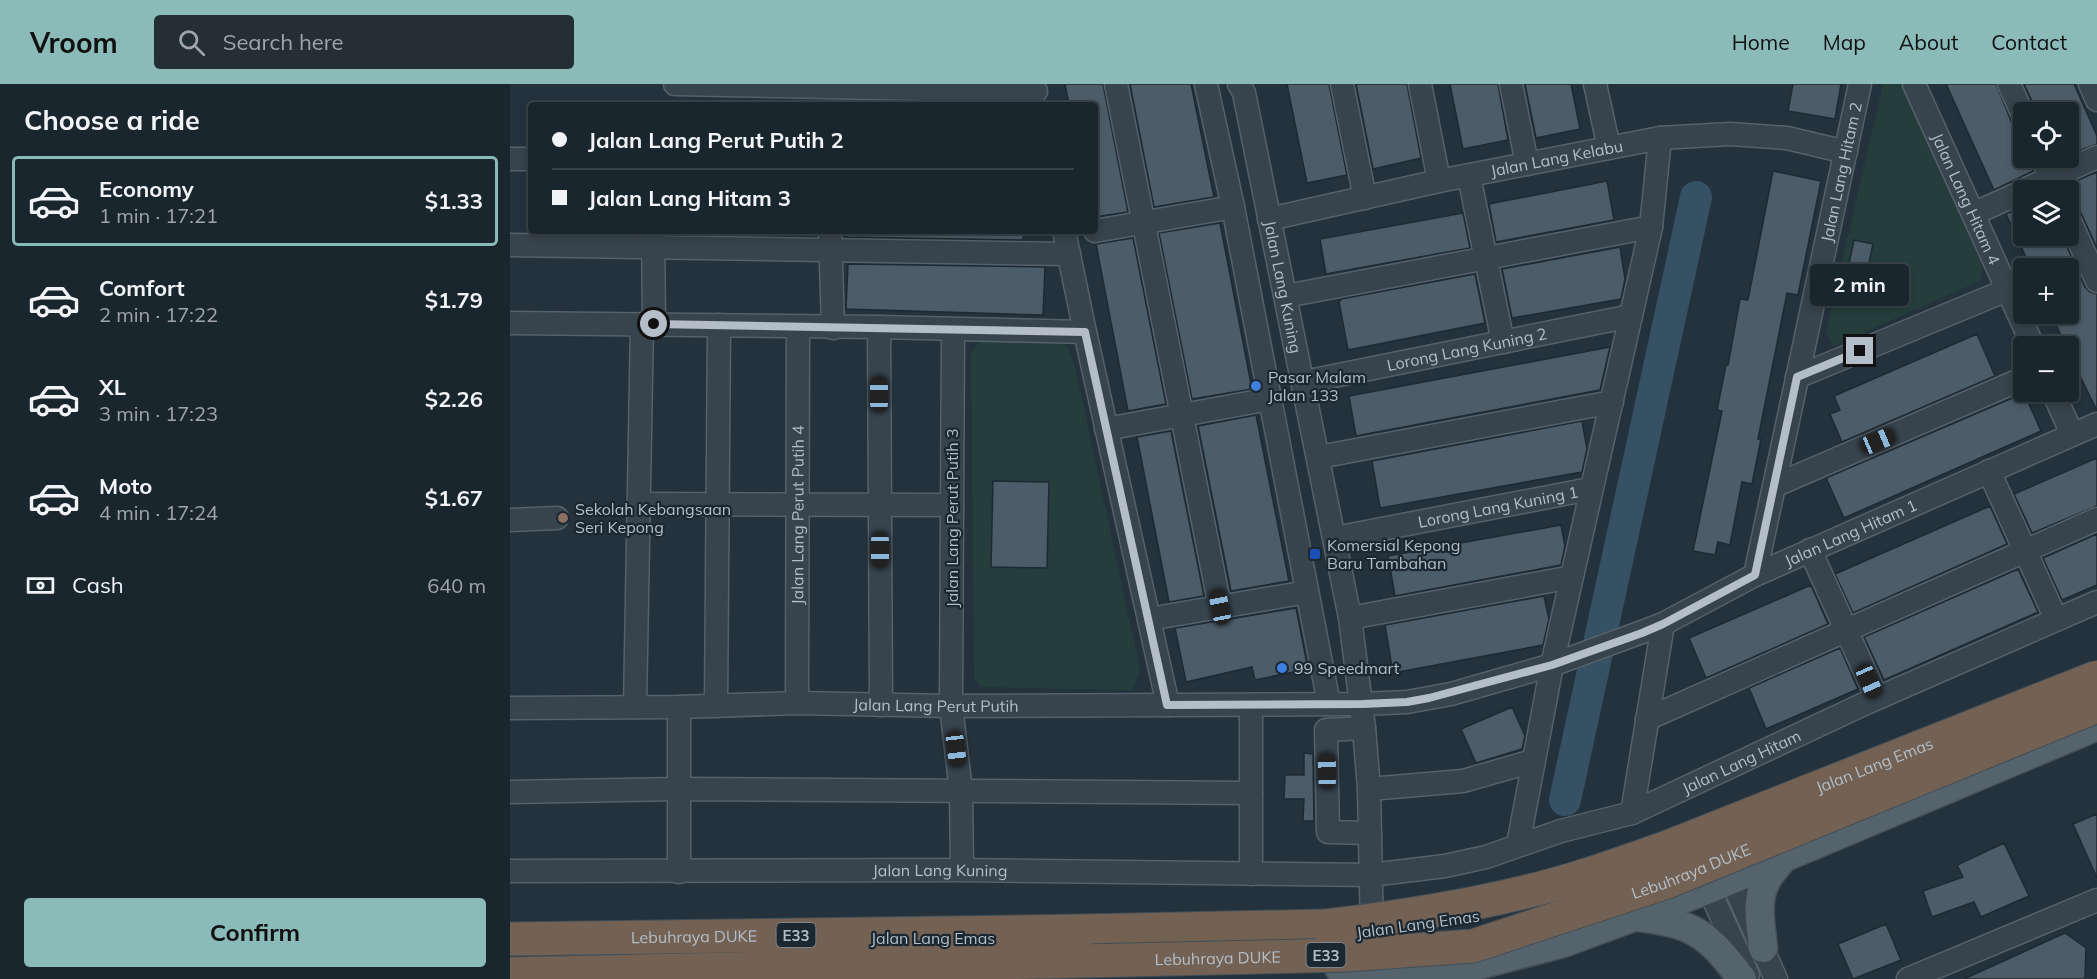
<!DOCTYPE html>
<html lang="en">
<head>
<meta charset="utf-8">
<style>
	:root { --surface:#1a262d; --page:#232e35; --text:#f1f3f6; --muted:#9fa5aa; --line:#384349; --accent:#8bbbb9 }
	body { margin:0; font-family:Mulish,sans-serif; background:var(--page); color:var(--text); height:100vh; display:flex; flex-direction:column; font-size:22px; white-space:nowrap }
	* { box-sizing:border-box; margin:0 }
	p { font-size:20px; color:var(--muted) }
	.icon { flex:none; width:33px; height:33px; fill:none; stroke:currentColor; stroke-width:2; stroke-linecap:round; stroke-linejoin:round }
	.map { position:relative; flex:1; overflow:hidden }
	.details { display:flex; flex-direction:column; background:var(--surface); width:510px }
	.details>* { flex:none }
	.banner { position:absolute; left:18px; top:18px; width:570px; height:132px; border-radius:6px; box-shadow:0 3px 9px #0003,0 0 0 2px var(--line); display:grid; align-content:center; height:132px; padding:0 24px; background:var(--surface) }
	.controls { position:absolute; left:1503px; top:18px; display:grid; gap:12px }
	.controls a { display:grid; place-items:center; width:66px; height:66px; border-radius:6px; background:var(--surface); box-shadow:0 3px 9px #0003,0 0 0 2px var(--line); font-size:30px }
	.end { position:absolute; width:27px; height:27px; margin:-14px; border:8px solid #b3bec8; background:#111; box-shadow:0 0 0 3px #111 }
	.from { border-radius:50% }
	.bubble { position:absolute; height:42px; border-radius:6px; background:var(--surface); box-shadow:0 3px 9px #0003,0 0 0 2px var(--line); font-size:20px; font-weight:700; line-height:42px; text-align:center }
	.car { position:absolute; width:18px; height:36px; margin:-18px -9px; border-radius:8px; box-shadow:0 0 4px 2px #0007; background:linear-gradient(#222 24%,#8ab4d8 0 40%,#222 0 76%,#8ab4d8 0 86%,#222 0) }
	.banner b { display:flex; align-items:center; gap:21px; height:57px; font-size:22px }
	.banner b+b { border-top:2px solid var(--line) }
	.banner i { width:15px; height:15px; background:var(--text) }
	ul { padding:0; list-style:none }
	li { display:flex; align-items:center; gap:18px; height:90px; margin:0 12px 9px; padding:0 12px; border:3px solid transparent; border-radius:6px }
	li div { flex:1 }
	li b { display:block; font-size:22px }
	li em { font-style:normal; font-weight:700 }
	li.active { border-color:var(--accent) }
	li>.icon { width:54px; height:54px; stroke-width:1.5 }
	h2 { padding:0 24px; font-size:27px; line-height:72px }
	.pay { display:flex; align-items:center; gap:15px; height:66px; padding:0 24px; font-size:22px }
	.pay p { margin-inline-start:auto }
	.action { display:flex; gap:12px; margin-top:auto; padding:12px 24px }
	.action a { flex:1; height:69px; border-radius:6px; background:var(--accent); color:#111; font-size:24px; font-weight:700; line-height:69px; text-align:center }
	header { display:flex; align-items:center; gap:36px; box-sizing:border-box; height:84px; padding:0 30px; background:var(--accent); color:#111 }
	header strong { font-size:28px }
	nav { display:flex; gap:33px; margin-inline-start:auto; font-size:21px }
	.search { width:420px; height:54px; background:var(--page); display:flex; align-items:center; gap:15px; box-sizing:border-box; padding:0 21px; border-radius:6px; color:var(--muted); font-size:22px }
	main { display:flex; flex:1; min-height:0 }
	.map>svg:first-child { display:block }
	.green { fill:#253e3c; fill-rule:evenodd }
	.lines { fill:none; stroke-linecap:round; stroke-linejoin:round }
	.river { stroke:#365163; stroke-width:32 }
	.building { fill:#4c5c68; stroke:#1e2a33; stroke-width:1.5 }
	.minor-casing { stroke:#55616b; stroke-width:25 }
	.major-casing { stroke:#434f59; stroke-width:31 }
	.highway-casing { stroke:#424e57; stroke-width:35 }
	.minor { stroke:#37434d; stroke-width:22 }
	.major { stroke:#55636d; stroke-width:28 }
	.highway { stroke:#736254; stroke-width:33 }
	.highway-bridge-casing { stroke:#424e57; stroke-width:35; stroke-linecap:butt }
	.highway-bridge { stroke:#736254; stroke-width:33 }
	.route { stroke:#b3bec8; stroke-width:8 }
	.shop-dot { fill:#3f7fe0; stroke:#1c2831; stroke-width:2 }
	.education-dot { fill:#8d6e63; stroke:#1c2831; stroke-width:2 }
	.transit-dot { fill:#1a4fb4; stroke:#1c2831; stroke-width:2 }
	.labels { text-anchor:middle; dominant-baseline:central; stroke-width:4.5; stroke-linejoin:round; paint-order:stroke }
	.shield { fill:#1c2831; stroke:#86919b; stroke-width:1.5 }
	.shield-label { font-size:15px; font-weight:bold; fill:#b3bec8 }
	.street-label { font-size:16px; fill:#b3bec8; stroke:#1c2831 }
	.poi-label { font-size:16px; fill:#b3bec8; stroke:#1c2831; text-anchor:start }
</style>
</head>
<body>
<header>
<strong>Vroom</strong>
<div class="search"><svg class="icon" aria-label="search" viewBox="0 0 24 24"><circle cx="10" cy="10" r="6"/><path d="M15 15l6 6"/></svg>Search here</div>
<nav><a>Home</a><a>Map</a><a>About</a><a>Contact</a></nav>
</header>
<main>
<section class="details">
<h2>Choose a ride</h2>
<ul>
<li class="active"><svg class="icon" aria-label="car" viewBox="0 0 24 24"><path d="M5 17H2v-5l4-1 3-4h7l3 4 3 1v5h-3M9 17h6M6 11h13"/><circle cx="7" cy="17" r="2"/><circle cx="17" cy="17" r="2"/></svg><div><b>Economy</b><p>1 min · 17:21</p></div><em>$1.33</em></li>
<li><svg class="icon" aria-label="car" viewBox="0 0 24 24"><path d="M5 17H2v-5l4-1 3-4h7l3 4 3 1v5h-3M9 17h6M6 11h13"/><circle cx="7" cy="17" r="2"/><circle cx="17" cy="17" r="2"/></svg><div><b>Comfort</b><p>2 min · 17:22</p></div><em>$1.79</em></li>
<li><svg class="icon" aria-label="car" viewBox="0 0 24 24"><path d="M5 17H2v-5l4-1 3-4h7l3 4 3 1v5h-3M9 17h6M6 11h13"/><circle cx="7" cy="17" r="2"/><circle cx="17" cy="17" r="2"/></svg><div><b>XL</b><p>3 min · 17:23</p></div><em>$2.26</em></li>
<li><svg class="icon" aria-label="car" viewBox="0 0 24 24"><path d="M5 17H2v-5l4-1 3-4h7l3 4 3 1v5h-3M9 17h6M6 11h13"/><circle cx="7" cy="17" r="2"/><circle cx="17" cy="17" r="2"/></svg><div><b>Moto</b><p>4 min · 17:24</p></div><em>$1.67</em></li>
</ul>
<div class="pay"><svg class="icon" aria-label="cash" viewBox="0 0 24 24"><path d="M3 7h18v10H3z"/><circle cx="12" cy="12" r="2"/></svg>Cash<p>640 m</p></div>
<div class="action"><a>Confirm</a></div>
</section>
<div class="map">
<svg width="1587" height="895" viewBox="0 0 1587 895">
	<rect width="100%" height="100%" fill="#23323c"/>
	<!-- green -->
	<path class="green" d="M1373,0H1393L1473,184L1470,197L1323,262L1316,247ZM1344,156L1363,160L1355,198L1336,194Z
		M471,256L553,258L558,263L565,282L630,586L623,606L471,603L464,594L461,268Z"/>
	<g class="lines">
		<!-- river -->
		<path class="river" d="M1055,716L1186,113"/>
	</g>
	<!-- building -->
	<path class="building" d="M555,0H593L618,128L585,133V21H559Z
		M620,0H681L704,113L644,123Z
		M777,0H819L837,91L797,99Z
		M846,0H897L911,74L863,85Z
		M940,0H988L998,56L953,65Z
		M1015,0H1061L1070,45L1026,54Z
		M1283,0H1331L1325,35L1278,27Z
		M1436,0H1486L1502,39L1507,44L1514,46V74H1519L1523,87L1484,106Z
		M1514,0H1564L1587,52V60L1558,71V28H1527Z
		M1263,87L1311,97L1288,211L1277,209L1248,355H1251L1242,400L1232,398L1220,461L1208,458L1205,471L1183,467L1212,327L1207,326L1216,281H1218L1230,215L1238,216Z
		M1587,88V164L1570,127L1561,120L1558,115L1559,100Z
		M1097,97L1104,136L986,158L979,120Z
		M1514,122V152H1552L1575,203L1580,208L1587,210V327L1558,267V262H1556L1541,230H1558V184H1521L1496,130Z
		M953,129L960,164L816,190L810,155Z
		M710,139L742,305L682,315L649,149Z
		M338,147H514L513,156L337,153Z
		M623,154L656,320L618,327L586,160Z
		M1344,156L1363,160L1355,198L1336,194Z
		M1110,163L1115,195L1111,215L1002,234L992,185Z
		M338,180L535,183L533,231L336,225Z
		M965,190L975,239L838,266L829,218L831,215Z
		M1467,250L1485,292L1332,358L1320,330L1330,326L1324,312Z
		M1100,263L1090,306L846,352L839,312Z
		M1514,309L1531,347L1334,434L1316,394Z
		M746,331L779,497L721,507L688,342Z
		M1072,337L1077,365L1072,388L870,424L862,377Z
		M661,347L694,512L659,518L627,353Z
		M1587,374V422L1522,449L1504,410Z
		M483,397L539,398L537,484L481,483Z
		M1480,422L1497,460L1343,529L1325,490Z
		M1051,441L1055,462L1051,481L885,512L878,472Z
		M1587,450V501L1552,516L1533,474Z
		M1508,485L1528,528L1374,596L1354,553Z
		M1301,501L1318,540L1196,594L1179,554Z
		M1034,512L1039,535L1033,561L883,589L875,541Z
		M786,524L798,585L745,596L742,583L676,598L665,544Z
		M1330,564L1348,605L1256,645L1239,604Z
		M1002,623L1015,652L1012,665L966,679L951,645Z
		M794,669L803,670L804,737H793L794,715H774L775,691H794Z
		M1587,730V794L1563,740Z
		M1494,759L1519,812L1471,833L1464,818L1422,833L1413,807L1453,793L1447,781Z
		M1376,840L1391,876L1343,895L1328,860Z
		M1555,849L1576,864L1575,895H1454Z"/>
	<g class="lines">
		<!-- minor casing -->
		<g class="minor-casing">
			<g id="minor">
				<path d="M165,0L526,7"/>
				<path d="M606,0L710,523"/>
				<path d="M696,0L723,123L819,620"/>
				<path id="s1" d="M729,0L734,9L840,534L854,644L859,705L862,849"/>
				<path d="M832,0L855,114"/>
				<path d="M910,0L929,97"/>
				<path d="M1001,0L1017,80"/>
				<path d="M1085,0L1099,64"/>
				<path id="s2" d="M1404,0L1523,262"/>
				<path d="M1499,0L1514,33"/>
				<path d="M1580,0L1587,16"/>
				<path d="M1532,74L1547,106"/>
				<path d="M0,75H21"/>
				<path d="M959,92L993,258"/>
				<path d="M1514,106L1587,73"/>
				<path d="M1463,130L1514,107"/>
				<path d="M1558,133L1587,197"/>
				<path id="s3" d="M759,135L929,97L1150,54L1220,50L1277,54L1336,68"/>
				<path d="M143,147L144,240"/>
				<path d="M320,147L323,244"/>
				<path d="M554,147L575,248L658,621"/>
				<path d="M585,147L723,123"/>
				<path d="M0,161L559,170"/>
				<path d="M776,212L1141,143"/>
				<path d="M0,239L369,243L575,248"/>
				<path d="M369,243L371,621"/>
				<path d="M443,246L441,622L451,707L452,786"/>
				<path d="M1287,293L1497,206"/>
				<path id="s4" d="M794,298L1121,232"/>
				<path d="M1543,308L1562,350"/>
				<path d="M596,345L760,315"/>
				<path d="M809,373L1102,318"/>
				<path d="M1479,387L1546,535"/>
				<path d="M1264,402L1514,294"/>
				<path d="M129,420L442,421"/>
				<path d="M0,436L47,434"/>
				<path id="s5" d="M825,454L1080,405"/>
				<path d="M1300,466L1367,614"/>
				<path id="s6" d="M1245,491L1350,0"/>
				<path d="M840,534L1062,493"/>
				<path d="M639,535L797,508"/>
				<path id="s7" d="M287,619L288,243"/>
				<path d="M741,621V790"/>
				<path d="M206,622L209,241"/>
				<path d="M125,623L132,240"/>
				<path id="s8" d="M0,624L169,623L287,619L441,622L853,620L897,618L941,610L1042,581L1132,548L1153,540L1245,491L1587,340"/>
				<path d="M1137,635L1587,435"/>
				<path d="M854,644L816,646L818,748L860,749"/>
				<path d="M859,705L953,697L1023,677"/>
				<path d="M0,708L169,705L741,709"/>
				<path d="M1122,729L1153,540"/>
				<path d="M1008,761L1042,581L1141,143L1150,54"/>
				<path d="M1215,781L1266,895"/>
				<path id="s9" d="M0,787L452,786L861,791L935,782L976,773L1051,747L1122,729L1354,620L1587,518"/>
				<path d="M169,788V623"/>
				<path d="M1192,790L1238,891"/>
				<path d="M1398,895L1587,816"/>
			</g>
		</g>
		<!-- major casing -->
		<g class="major-casing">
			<path id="major" d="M1129,833C1185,840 1198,850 1232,895
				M1253,864C1251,842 1245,817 1256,797C1260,789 1268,781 1273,774
				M829,884L930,887L957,884L1053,859L1199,805L1587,642"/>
		</g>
		<!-- highway casing -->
		<g class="highway-casing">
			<path id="highway" d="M572,847L816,842"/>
		</g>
		<!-- minor -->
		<use href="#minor" class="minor"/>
		<!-- major -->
		<use href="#major" class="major"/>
		<!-- highway -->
		<use href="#highway" class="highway"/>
		<!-- highway-bridge casing -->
		<g class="highway-bridge-casing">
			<g id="highway-bridge">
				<path id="s10" d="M816,842C883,834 949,824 1015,808C1063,797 1109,780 1155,764L1587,593"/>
				<path id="s11" d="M0,855L572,847"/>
				<path id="s12" d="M0,890L836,871L963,862L1157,798L1587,622"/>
			</g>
		</g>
		<!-- highway-bridge -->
		<use href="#highway-bridge" class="highway-bridge"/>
	</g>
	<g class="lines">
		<!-- route -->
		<path class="route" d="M144,240L575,248L657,621L853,620L897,618L919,614L1042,581L1132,549L1153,540L1245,491L1287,293L1350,267"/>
	</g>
	<!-- markers -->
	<g class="shop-dot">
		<circle cx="746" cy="302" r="6"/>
		<circle cx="772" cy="584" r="6"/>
	</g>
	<circle class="education-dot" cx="53" cy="434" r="6"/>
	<rect class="transit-dot" x="799" y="464" width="12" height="12" rx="3"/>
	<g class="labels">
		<!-- shield labels -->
		<g class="shield">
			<rect x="266.5" y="839" width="39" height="24" rx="4.5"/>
			<rect x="796.5" y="859" width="39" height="24" rx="4.5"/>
		</g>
		<g class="shield-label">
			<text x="286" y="851">E33</text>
			<text x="816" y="871">E33</text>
		</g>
		<!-- street labels -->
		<g class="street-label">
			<text stroke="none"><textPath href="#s3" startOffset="294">Jalan Lang Kelabu</textPath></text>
			<text stroke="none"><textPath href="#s6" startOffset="412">Jalan Lang Hitam 2</textPath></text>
			<text stroke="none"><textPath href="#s2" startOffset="126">Jalan Lang Hitam 4</textPath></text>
			<text stroke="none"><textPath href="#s1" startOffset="208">Jalan Lang Kuning</textPath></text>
			<text stroke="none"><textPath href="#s4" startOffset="166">Lorong Lang Kuning 2</textPath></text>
			<text stroke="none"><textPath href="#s5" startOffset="166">Lorong Lang Kuning 1</textPath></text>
			<text stroke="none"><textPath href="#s7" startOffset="188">Jalan Lang Perut Putih 4</textPath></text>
			<text transform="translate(442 434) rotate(-90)">Jalan Lang Perut Putih 3</text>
			<text stroke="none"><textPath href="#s8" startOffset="1374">Jalan Lang Hitam 1</textPath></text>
			<text stroke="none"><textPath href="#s8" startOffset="426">Jalan Lang Perut Putih</textPath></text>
			<text stroke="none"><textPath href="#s9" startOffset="1251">Jalan Lang Hitam</textPath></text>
			<text stroke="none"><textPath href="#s10" startOffset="574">Jalan Lang Emas</textPath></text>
			<text stroke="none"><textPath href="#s12" startOffset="1194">Lebuhraya DUKE</textPath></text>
			<text stroke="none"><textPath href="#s9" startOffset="430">Jalan Lang Kuning</textPath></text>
			<text transform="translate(908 840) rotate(-8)">Jalan Lang Emas</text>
			<text stroke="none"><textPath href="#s11" startOffset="184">Lebuhraya DUKE</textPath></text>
			<text x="423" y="854">Jalan Lang Emas</text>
			<text stroke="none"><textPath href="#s12" startOffset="708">Lebuhraya DUKE</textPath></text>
		</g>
		<!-- poi labels -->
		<g class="poi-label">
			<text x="758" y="293">Pasar Malam<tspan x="758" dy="18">Jalan 133</tspan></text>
			<text x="65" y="425">Sekolah Kebangsaan<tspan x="65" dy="18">Seri Kepong</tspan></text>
			<text x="817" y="461">Komersial Kepong<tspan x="817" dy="18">Baru Tambahan</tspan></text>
			<text x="784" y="584">99 Speedmart</text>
		</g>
	</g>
</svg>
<div class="controls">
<a><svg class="icon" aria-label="locate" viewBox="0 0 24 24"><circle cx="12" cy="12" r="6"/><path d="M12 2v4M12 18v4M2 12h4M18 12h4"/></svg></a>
<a><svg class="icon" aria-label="layers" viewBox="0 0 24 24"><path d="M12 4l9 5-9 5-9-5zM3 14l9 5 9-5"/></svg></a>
<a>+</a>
<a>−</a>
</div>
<i class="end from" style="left:144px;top:240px"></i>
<i class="end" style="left:1350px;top:267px"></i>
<div class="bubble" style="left:1300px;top:180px;width:99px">2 min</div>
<i class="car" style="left:369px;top:310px;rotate:0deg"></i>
<i class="car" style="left:1368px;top:357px;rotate:67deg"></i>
<i class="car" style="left:370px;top:466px;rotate:180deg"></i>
<i class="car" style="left:710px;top:523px;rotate:349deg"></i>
<i class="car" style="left:1359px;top:597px;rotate:156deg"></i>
<i class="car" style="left:446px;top:665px;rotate:173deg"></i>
<i class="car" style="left:817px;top:687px;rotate:359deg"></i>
<div class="banner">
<b><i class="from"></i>Jalan Lang Perut Putih 2</b>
<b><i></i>Jalan Lang Hitam 3</b>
</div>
</div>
</main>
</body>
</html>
